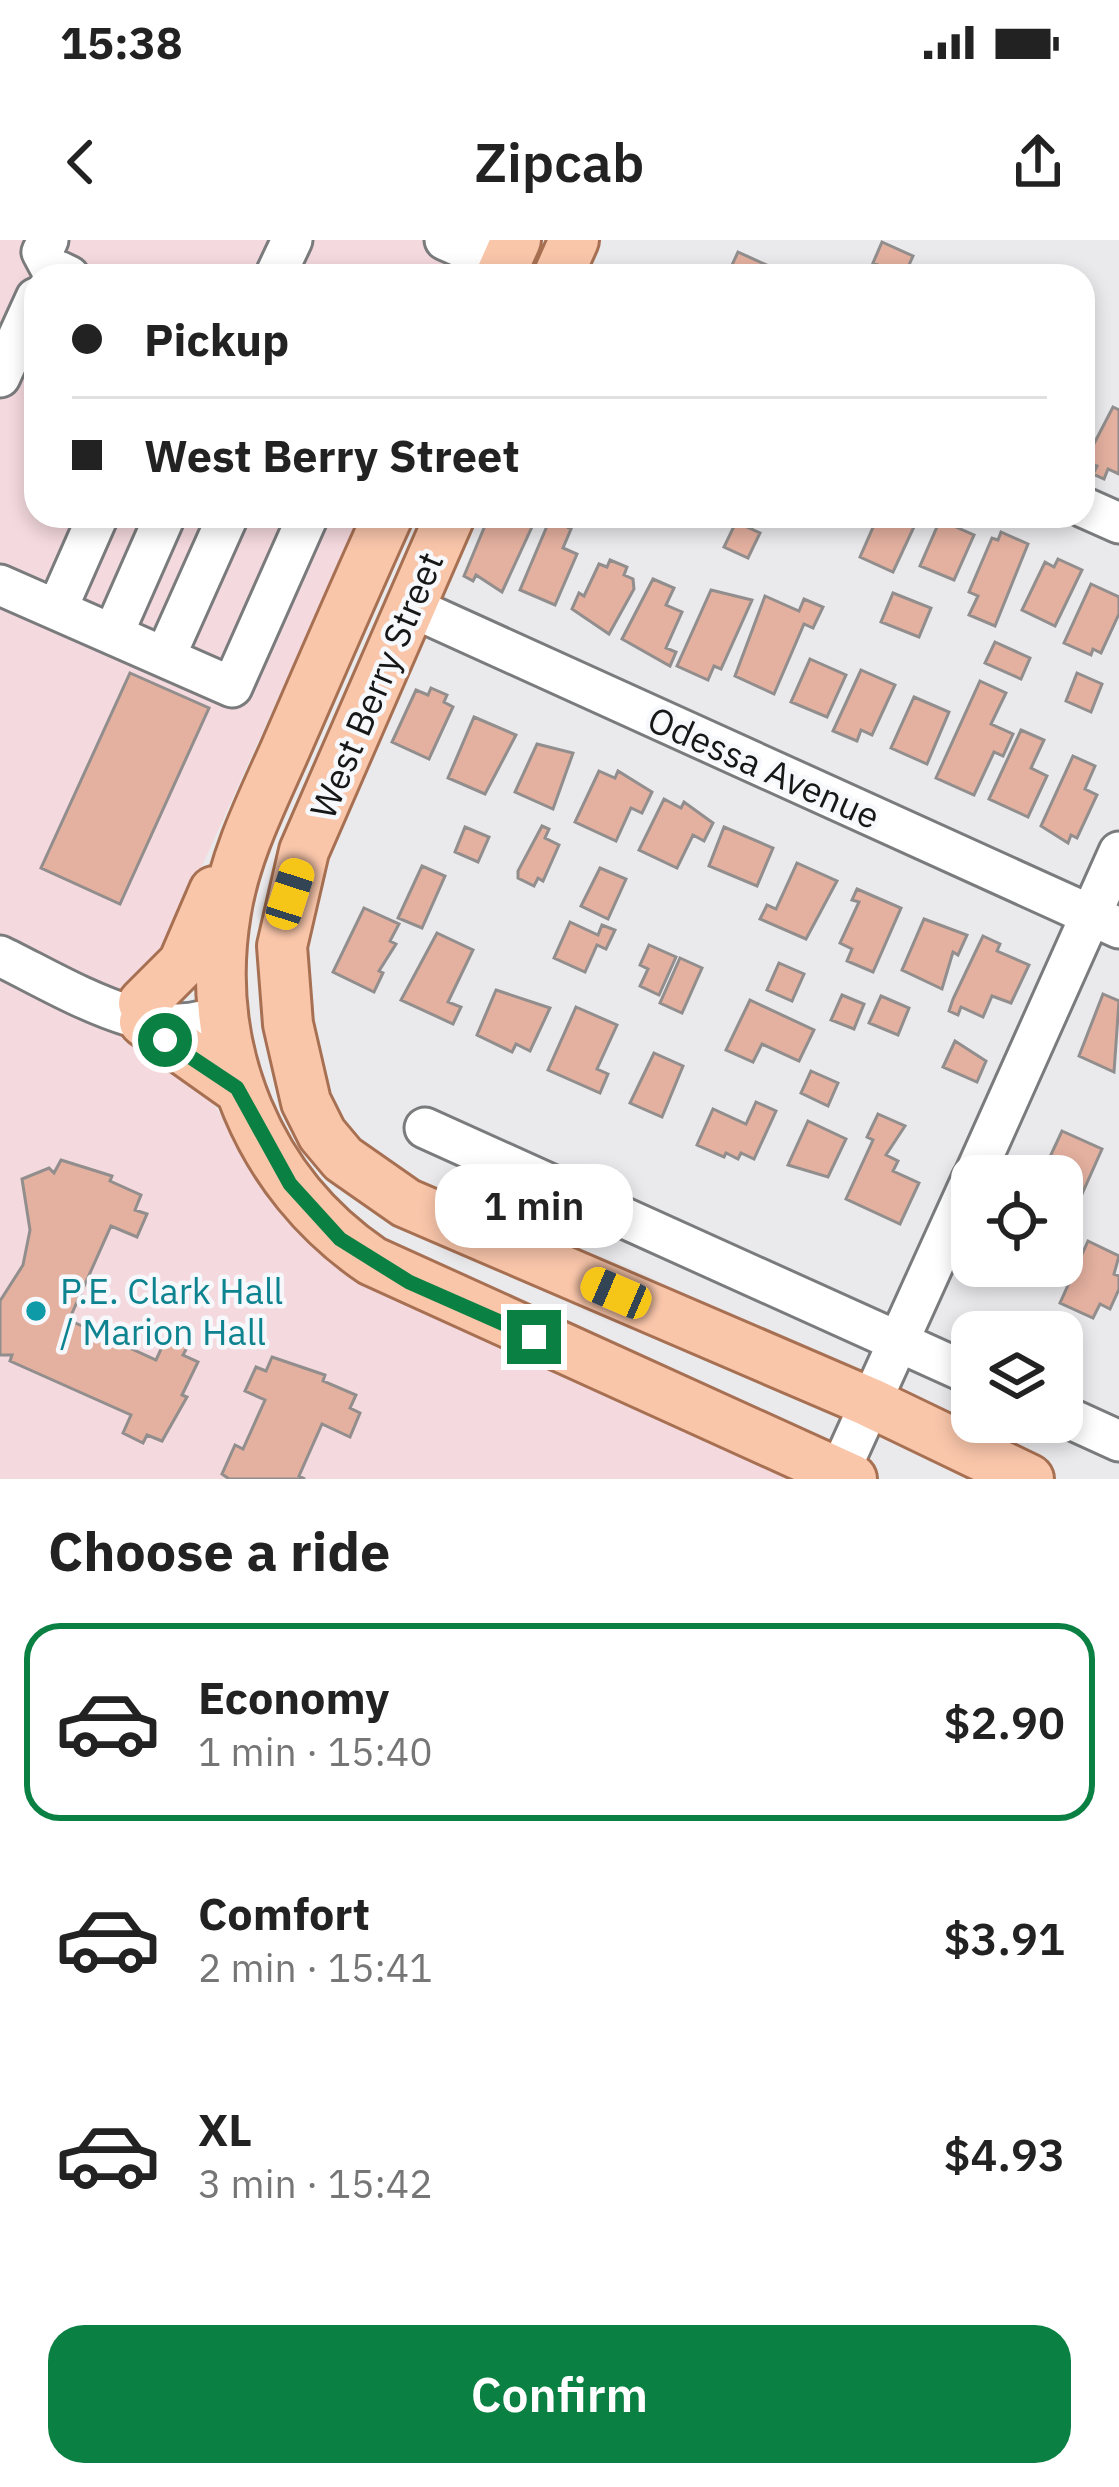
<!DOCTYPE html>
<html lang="en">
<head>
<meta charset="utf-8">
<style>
	:root { --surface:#fff; --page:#f2f2f2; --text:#222; --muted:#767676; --line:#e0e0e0; --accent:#0b8043 }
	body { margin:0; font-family:"IBM Plex Sans",sans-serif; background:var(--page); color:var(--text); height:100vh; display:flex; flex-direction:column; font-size:45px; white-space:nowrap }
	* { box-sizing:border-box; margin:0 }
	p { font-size:39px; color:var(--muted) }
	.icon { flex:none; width:66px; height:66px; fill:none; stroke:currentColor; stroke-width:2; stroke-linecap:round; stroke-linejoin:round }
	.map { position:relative; height:1239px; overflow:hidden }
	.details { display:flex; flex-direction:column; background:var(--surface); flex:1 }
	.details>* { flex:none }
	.guide { position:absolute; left:24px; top:24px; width:1071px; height:264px; border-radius:36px; box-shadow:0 6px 18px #0003; display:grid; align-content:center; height:264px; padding:0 48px; background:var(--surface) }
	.tools { position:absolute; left:951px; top:915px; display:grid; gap:24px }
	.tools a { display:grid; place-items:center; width:132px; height:132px; border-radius:24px; background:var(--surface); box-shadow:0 6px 18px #0003; font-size:60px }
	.end { position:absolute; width:54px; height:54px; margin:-27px; border:15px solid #0b8043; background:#fff; box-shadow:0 0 0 6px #fff }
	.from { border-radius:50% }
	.bubble { position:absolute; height:84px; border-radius:36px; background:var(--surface); box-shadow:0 6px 18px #0003; font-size:39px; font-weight:600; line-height:84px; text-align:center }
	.car { position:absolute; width:36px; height:72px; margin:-36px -18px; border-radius:15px; box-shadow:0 0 9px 3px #0007; background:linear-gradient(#f5c518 24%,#345 0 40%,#f5c518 0 76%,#345 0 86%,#f5c518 0) }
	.guide b { display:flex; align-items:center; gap:42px; height:114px; font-size:45px }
	.guide b+b { border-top:3px solid var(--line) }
	.guide i { width:30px; height:30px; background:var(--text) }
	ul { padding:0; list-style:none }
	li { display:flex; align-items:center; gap:36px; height:198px; margin:0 24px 18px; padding:0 24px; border:6px solid transparent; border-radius:36px }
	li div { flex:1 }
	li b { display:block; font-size:45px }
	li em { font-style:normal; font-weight:600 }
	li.current { border-color:var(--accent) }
	li>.icon { width:108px; height:108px; stroke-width:1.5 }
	h2 { padding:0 48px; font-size:54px; line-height:144px }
	.primary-button { display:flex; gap:24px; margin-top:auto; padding:24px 48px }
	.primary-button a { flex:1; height:138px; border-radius:36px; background:var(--accent); color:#fff; font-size:48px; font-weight:600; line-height:138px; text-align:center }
	.status { display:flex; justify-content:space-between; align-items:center; height:84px; padding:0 60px; background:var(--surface); direction:ltr }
	.status svg { height:33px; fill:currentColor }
	header { display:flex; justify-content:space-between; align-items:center; height:156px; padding:0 48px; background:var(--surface); font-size:54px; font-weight:600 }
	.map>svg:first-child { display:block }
	.education { fill:#f4d9de }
	.building { fill:#e4b09f; stroke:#918e8d; stroke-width:3 }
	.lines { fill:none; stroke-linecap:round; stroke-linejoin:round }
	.minor-casing { stroke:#7a7b7d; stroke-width:45 }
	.major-casing { stroke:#a77052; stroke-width:54 }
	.minor { stroke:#fff; stroke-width:39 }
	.major { stroke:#f9c6aa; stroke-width:48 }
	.route { stroke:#0b8043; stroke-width:15 }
	.culture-dot { fill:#0f9aa8; stroke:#f7f8fb; stroke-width:4.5 }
	.labels { text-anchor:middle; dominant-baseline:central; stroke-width:9; stroke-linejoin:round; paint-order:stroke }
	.street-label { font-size:36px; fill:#171718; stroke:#f7f8fb }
	.culture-label { font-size:36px; fill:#0d838f; stroke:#f7f8fb; text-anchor:start }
</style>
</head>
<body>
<div class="status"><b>15:38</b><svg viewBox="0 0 49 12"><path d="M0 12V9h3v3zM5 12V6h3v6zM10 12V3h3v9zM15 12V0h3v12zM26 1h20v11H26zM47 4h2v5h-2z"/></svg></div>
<header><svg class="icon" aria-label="back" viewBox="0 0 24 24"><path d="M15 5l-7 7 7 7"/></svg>Zipcab<svg class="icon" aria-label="share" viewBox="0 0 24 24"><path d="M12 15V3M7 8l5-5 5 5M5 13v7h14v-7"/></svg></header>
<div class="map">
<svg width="1119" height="1239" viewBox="0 0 1119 1239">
	<rect width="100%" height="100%" fill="#eaeaed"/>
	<!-- education -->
	<path class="education" d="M0,0H485L469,36H36V276H360L123,801L190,832L323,1017L813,1239H0Z"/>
	<!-- building -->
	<path class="building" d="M882,2L913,16L904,36L873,23Z
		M738,12L771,27L767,36H727Z
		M1113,167L1119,170V234L1108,229L1104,239L1093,234L1097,226L1085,221Z
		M489,276H512L532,287L502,352L476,335L473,341L464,336Z
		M878,276H919L893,332L860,317Z
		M550,279L571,289L563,308L577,314L555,365L520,350Z
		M940,280L974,295L954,340L920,326Z
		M736,282L760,293L748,318L724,307Z
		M1001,292L1028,304L995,386L969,375L978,356L969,352L992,298L998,300Z
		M1058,319L1082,330L1055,386L1022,370L1045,322L1054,327Z
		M610,320L627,327L624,335L633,339L634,349L609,394L572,369L579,353L584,356L599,324L607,327Z
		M653,339L674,348L666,365L682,372L666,408L676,412L670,426L622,399Z
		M1091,344L1119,357V374L1101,413L1093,409L1091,415L1064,403Z
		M711,350L752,360L721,429L714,426L708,440L677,426Z
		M893,353L931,368L919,397L881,382Z
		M765,356L799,371L804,359L823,367L813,388L804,384L774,454L735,436Z
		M995,402L1030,418L1021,439L985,423Z
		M810,419L846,435L827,477L791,462Z
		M861,430L895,445L872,495L861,490L857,501L833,491Z
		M130,433L209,468L120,664L41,628Z
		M1077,433L1102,444L1091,472L1066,461Z
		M980,441L1006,453L991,484L1013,494L1003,516L994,512L974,555L936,538Z
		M431,448L447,455L444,462L453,467L429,519L392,502L416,450L428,455Z
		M914,457L949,472L927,524L891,508Z
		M474,477L516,495L485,554L448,538Z
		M1021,490L1044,500L1031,528L1047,536L1028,577L989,559Z
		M537,504L573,513L553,569L515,552Z
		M1073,516L1095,526L1085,549L1097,555L1077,598L1071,595L1068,603L1041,586Z
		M599,531L615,538L618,531L652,552L642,573L631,568L616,601L575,582Z
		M664,559L681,568L684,562L713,583L704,601L693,595L677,628L639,610Z
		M542,586L549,589L545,598L559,605L543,641L538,638L534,646L518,638V631Z
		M465,587L489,597L478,622L455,612Z
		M724,587L773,608L757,646L709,626Z
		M797,623L837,641L806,699L760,679L767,665L776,669Z
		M422,626L445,636L422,688L398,678Z
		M600,628L626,639L608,679L581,666Z
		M857,649L901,668L873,732L847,721L852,709L840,703L859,662L852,660Z
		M364,668L399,684L390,701L396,704L379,731L383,733L374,752L333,732Z
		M924,679L967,695L958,715L953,712L942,749L902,730Z
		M570,682L598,695L602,685L615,690L606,709L597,705L585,732L554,718Z
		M437,693L473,710L448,762L461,767L453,784L401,760Z
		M983,696L1000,704L997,711L1029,725L1011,763L992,756L983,777L961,767L958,775L949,771L953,759Z
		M649,705L676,717L659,755L640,746L648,729L640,725Z
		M680,718L702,728L682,773L660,763Z
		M779,723L804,734L792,761L767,750Z
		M496,750L550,768L530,811L516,804L512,812L477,795Z
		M1103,754L1119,761L1114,832L1079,816Z
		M842,755L864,764L854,789L831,780Z
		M881,756L909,768L898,795L869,783Z
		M750,760L814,790L799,821L762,804L753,822L726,810Z
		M576,767L617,785L597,829L608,834L600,853L548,830Z
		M955,801L986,821L977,842L943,827Z
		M654,813L683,826L662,877L630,863Z
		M811,831L838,843L828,866L801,853Z
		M756,862L776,871L754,919L741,913L738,919L726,913L724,917L697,905L713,869L746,884Z
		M878,874L905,886L886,915L898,921L893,931L919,943L900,984L846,959L873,900L867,897Z
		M808,881L846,899L828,937L788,925Z
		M1062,891L1102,909L1078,963L1062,956V936H1041Z
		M61,920L112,936L110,941L141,955L135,970L147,974L137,997L111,986L69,1080L156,1120L168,1094L189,1104L183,1115L198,1122L182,1155L187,1157L162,1201L147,1195L143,1203L123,1193L131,1175L10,1121L12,1115H0V1061L23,1025L30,990L22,939L49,928L54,933Z
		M1088,1001L1119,1016L1114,1034L1119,1036V1049L1110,1069L1100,1064L1093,1078L1060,1063Z
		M272,1117L325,1135L323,1141L356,1155L350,1168L360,1173L350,1197L322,1184L299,1236L305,1239H229L222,1234L235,1205L243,1209L265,1160L245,1151L256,1127L266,1131Z"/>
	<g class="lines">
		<!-- minor casing -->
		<g class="minor-casing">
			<path id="minor" d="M48,0L42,12L50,27L69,36
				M445,0L504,26
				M275,36L292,0
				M0,137L36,58
				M1083,267L1119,283
				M0,345L232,447L308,276
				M409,366L1119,688
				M57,369L98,276
				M113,394L165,276
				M165,417L228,276
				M0,716C57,743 166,814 225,770
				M425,888L972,1135
				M974,936L1119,612
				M1062,1175L1119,1201
				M836,1239L972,939"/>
		</g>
		<!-- major casing -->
		<g class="major-casing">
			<path id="major" d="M500,36L516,0
				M558,36L574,0
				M388,276C353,353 319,432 285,510C262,562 235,615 226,672C203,809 258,943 372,1021L852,1239
				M450,276L304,611L282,706L288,784L306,862L322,894L343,919L406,963L869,1162L1029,1239
				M143,763L183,723L214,651
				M144,782L237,848"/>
		</g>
		<!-- minor -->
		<use href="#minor" class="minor"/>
		<!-- major -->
		<use href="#major" class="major"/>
	</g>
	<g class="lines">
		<!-- route -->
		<path class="route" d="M165,800L237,848L290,944L340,999L409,1042L534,1097"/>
	</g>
	<!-- markers -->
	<circle class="culture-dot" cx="36" cy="1071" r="12"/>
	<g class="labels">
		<!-- street labels -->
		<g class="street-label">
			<text transform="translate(376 445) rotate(-67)">West Berry Street</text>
			<text transform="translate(764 527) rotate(24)">Odessa Avenue</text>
		</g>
		<!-- culture labels -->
		<g class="culture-label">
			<text x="60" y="1050">P.E. Clark Hall<tspan x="60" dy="41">/ Marion Hall</tspan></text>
		</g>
	</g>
</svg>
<div class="tools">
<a><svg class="icon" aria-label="locate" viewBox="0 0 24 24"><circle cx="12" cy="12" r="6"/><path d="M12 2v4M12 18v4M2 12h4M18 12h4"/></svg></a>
<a><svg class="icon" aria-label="layers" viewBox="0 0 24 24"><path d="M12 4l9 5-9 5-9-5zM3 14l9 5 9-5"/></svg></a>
</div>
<i class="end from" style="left:165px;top:800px"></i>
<i class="end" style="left:534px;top:1097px"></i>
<div class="bubble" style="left:435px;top:924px;width:198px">1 min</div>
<i class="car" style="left:290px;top:654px;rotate:18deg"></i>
<i class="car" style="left:616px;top:1053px;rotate:293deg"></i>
<div class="guide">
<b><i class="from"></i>Pickup</b>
<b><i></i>West Berry Street</b>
</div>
</div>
<section class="details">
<h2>Choose a ride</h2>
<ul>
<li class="current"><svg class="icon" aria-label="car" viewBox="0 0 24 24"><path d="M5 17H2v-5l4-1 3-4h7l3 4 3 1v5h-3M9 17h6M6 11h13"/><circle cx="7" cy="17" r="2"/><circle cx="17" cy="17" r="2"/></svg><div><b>Economy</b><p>1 min · 15:40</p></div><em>$2.90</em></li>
<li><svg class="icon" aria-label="car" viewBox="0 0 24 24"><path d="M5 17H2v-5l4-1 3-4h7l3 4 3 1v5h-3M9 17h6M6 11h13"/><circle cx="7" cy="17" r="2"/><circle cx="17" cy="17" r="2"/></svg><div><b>Comfort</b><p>2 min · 15:41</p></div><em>$3.91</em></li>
<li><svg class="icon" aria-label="car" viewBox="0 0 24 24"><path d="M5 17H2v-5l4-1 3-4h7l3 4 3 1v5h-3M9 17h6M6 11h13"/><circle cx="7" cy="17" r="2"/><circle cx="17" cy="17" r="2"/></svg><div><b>XL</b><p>3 min · 15:42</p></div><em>$4.93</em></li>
</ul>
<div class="primary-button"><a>Confirm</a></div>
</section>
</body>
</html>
